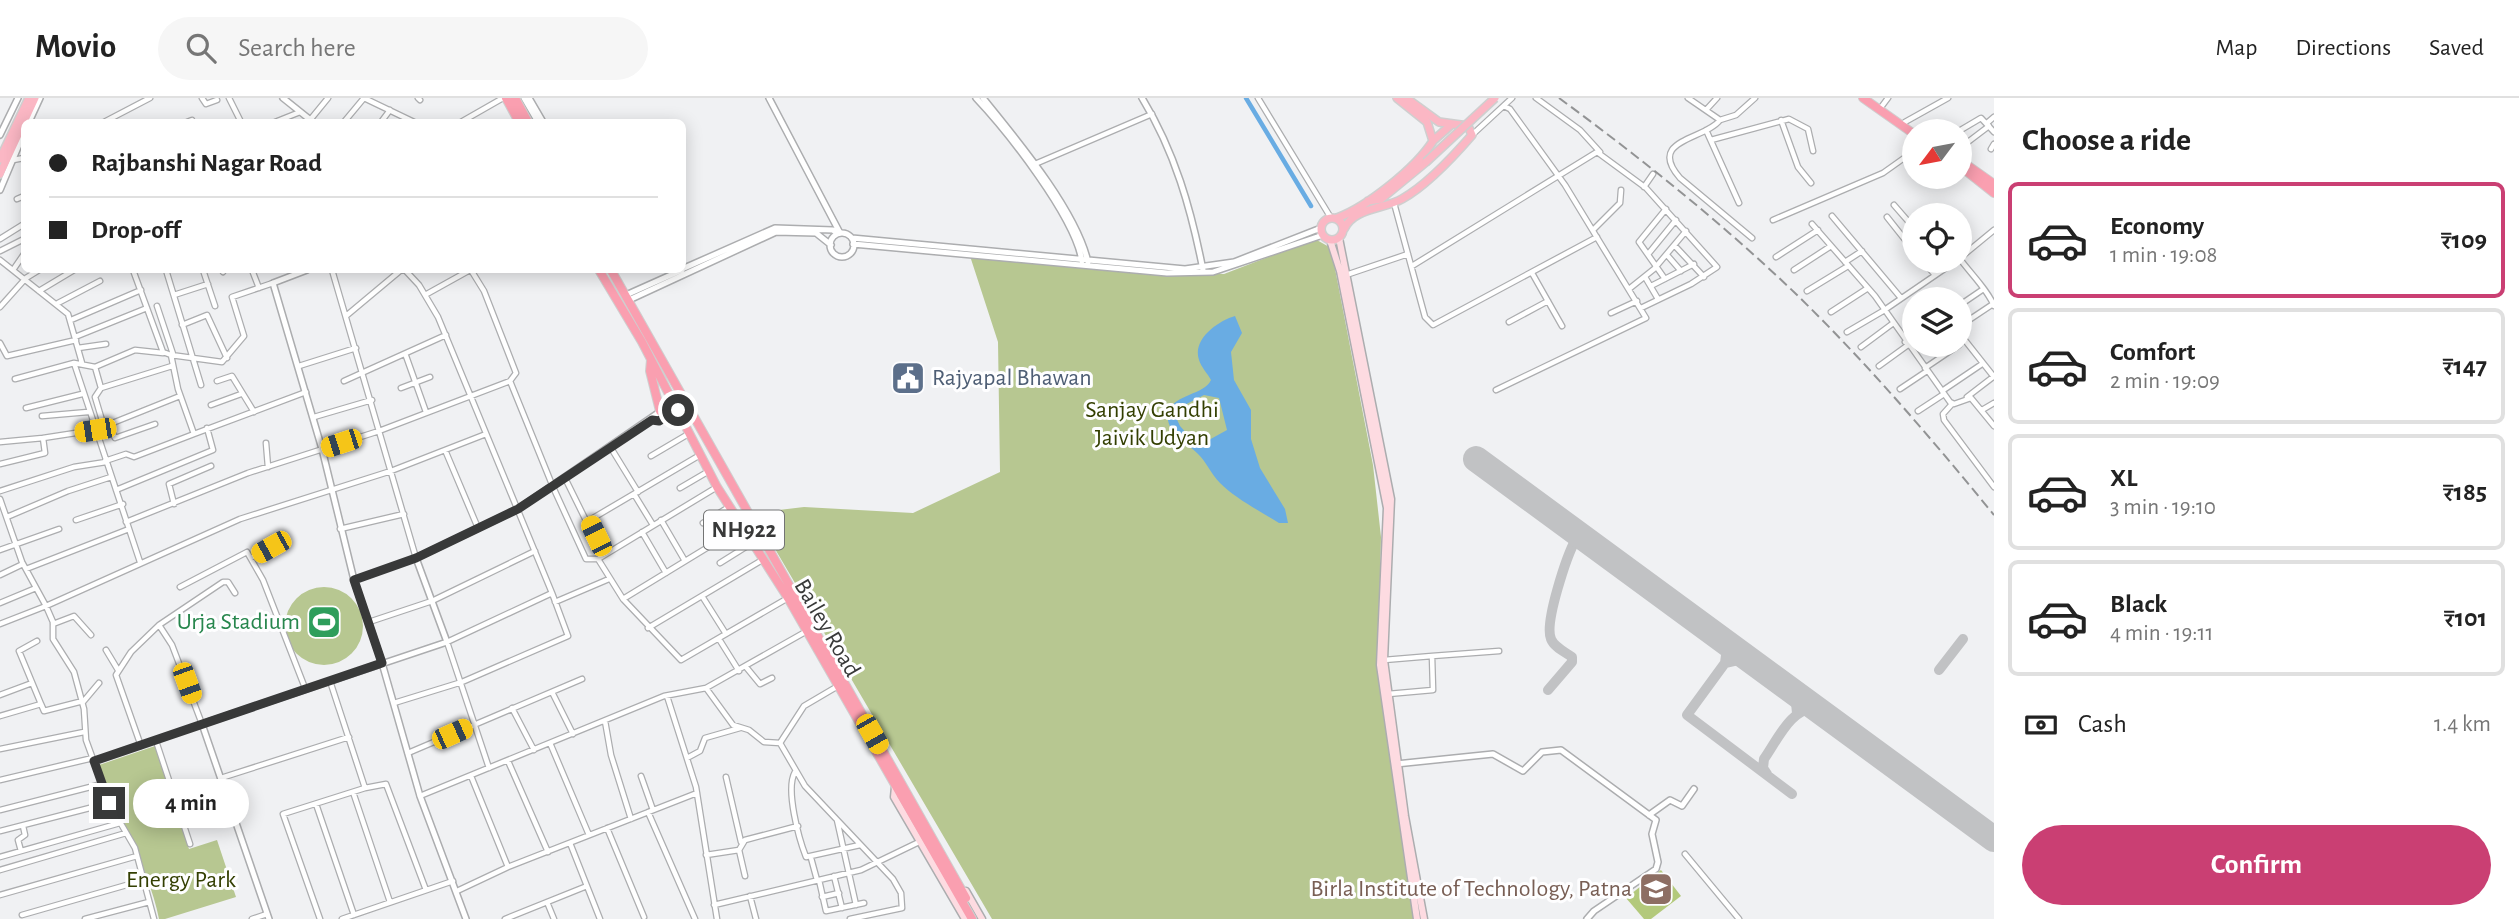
<!DOCTYPE html>
<html lang="en">
<head>
<meta charset="utf-8">
<style>
	:root { --surface:#fff; --page:#f6f6f6; --text:#222; --muted:#767676; --line:#e0e0e0; --accent:#ca3f73 }
	body { margin:0; font-family:"Alegreya Sans",sans-serif; background:var(--page); color:var(--text); height:100vh; display:flex; flex-direction:column; font-size:26px; white-space:nowrap }
	* { box-sizing:border-box; margin:0 }
	p { font-size:23px; color:var(--muted) }
	.icon { flex:none; width:38px; height:38px; fill:none; stroke:currentColor; stroke-width:2; stroke-linecap:round; stroke-linejoin:round }
	.map { position:relative; flex:1; overflow:hidden }
	.panel { display:flex; flex-direction:column; background:var(--surface); width:525px }
	.panel>* { flex:none }
	.guide { position:absolute; left:21px; top:21px; width:665px; height:154px; border-radius:10px; box-shadow:0 4px 18px #0003; display:grid; align-content:center; height:154px; padding:0 28px; background:var(--surface) }
	.needle { width:46px; rotate:238deg }
	.tools { position:absolute; left:1902px; top:21px; display:grid; gap:14px }
	.tools a { display:grid; place-items:center; width:70px; height:70px; border-radius:50%; background:var(--surface); box-shadow:0 4px 18px #0003; font-size:35px }
	.end { position:absolute; width:32px; height:32px; margin:-16px; border:9px solid #383939; background:#fff; box-shadow:0 0 0 4px #fff }
	.from { border-radius:50% }
	.bubble { position:absolute; height:49px; border-radius:24px; background:var(--surface); box-shadow:0 4px 18px #0003; font-size:23px; font-weight:700; line-height:49px; text-align:center }
	.car { position:absolute; width:21px; height:42px; margin:-21px -10px; border-radius:9px; box-shadow:0 0 5px 2px #0007; background:linear-gradient(#f5c518 24%,#345 0 40%,#f5c518 0 76%,#345 0 86%,#f5c518 0) }
	.guide b { display:flex; align-items:center; gap:24px; height:66px; font-size:26px }
	.guide b+b { border-top:2px solid var(--line) }
	.guide i { width:18px; height:18px; background:var(--text) }
	ul { padding:0; list-style:none }
	li { display:flex; align-items:center; gap:21px; height:116px; margin:0 14px 10px; padding:0 14px; border:4px solid var(--line); border-radius:10px }
	li div { flex:1 }
	li b { display:block; font-size:26px }
	li em { font-style:normal; font-weight:700 }
	li.current { border-color:var(--accent) }
	li>.icon { width:63px; height:63px; stroke-width:1.5 }
	h2 { padding:0 28px; font-size:32px; line-height:84px }
	.pay { display:flex; align-items:center; gap:18px; height:77px; padding:0 28px; font-size:26px }
	.pay p { margin-inline-start:auto }
	.button { display:flex; gap:14px; margin-top:auto; padding:14px 28px }
	.button a { flex:1; height:80px; border-radius:42px; background:var(--accent); color:#fff; font-size:28px; font-weight:700; line-height:80px; text-align:center }
	header { display:flex; align-items:center; gap:42px; box-sizing:border-box; height:98px; padding:0 35px; background:var(--surface); border-bottom:2px solid var(--line) }
	header strong { font-size:33px }
	nav { display:flex; gap:38px; margin-inline-start:auto; font-size:24px }
	.search { width:490px; height:63px; background:var(--page); display:flex; align-items:center; gap:18px; box-sizing:border-box; padding:0 24px; border-radius:38px; color:var(--muted); font-size:26px }
	main { display:flex; flex:1; min-height:0 }
	.map>svg:first-child { display:block }
	.green { fill:#b7c791 }
	.forest { fill:#b3c97b }
	.water { fill:#69ace3; fill-rule:evenodd }
	.lines { fill:none; stroke-linecap:round; stroke-linejoin:round }
	.canal { stroke:#69ace3; stroke-width:4.5 }
	.taxiway { stroke:#c1c2c4; stroke-width:10 }
	.runway { stroke:#c1c2c4; stroke-width:26 }
	.minor-casing { stroke:#acadaf; stroke-width:7 }
	.tertiary-casing { stroke:#acadaf; stroke-width:8 }
	.secondary-casing { stroke:#acadaf; stroke-width:9 }
	.primary-casing { stroke:#cfcfcf; stroke-width:10 }
	.trunk-casing { stroke:#cfcfcf; stroke-width:10 }
	.minor { stroke:#fff; stroke-width:4.5 }
	.tertiary { stroke:#fff; stroke-width:5 }
	.secondary { stroke:#fddbe1; stroke-width:6 }
	.primary { stroke:#fbb7c4; stroke-width:7 }
	.trunk { stroke:#fa9fb0; stroke-width:8 }
	.rail { stroke:#929394; stroke-width:2; stroke-dasharray:10 5; stroke-linecap:butt }
	.primary-bridge-casing { stroke:#cfcfcf; stroke-width:10; stroke-linecap:butt }
	.primary-bridge { stroke:#fbb7c4; stroke-width:7 }
	.route { stroke:#383939; stroke-width:9 }
	.labels { text-anchor:middle; dominant-baseline:central; stroke-width:6; stroke-linejoin:round; paint-order:stroke }
	.shield { fill:#fefeff; stroke:#737474; stroke-width:2 }
	.shield-label { font-size:23px; font-weight:bold; fill:#383939 }
	.service-label { font-size:24px; fill:#4e5e75; stroke:#fefeff; text-anchor:start }
	.park-label { font-size:24px; fill:#333f02; stroke:#fefeff }
	.leisure-label { font-size:24px; fill:#27864d; stroke:#fefeff; text-anchor:end }
	.street-label { font-size:24px; fill:#383939; stroke:#fefeff }
	.education-label { font-size:24px; fill:#785e54; stroke:#fefeff; text-anchor:end }
</style>
</head>
<body>
<header>
<strong>Movio</strong>
<div class="search"><svg class="icon" aria-label="search" viewBox="0 0 24 24"><circle cx="10" cy="10" r="6"/><path d="M15 15l6 6"/></svg>Search here</div>
<nav><a>Map</a><a>Directions</a><a>Saved</a></nav>
</header>
<main>
<div class="map">
<svg width="1994" height="821" viewBox="0 0 1994 821">
	<rect width="100%" height="100%" fill="#f0f1f3"/>
	<!-- green -->
	<path class="green" d="M1315,141L1331,150L1373,367L1381,439L1378,576L1419,821H992L754,415L804,409L913,415L1000,374L998,244L970,158L1136,172L1224,176Z
		M285 528a39 39 0 1 1 78 0a39 39 0 1 1-78 0Z
		M155,648L189,751L217,742L236,799L165,821H159C148,763 113,722 99,667Z"/>
	<!-- forest -->
	<path class="forest" d="M1661,772L1681,798L1651,821H1644L1626,800Z"/>
	<!-- water -->
	<path class="water" d="M1235,218L1242,235L1231,254L1234,282L1251,312V341L1260,370L1285,411L1288,425H1279C1260,413 1236,401 1220,385C1211,376 1206,363 1197,355C1187,345 1162,332 1169,313C1175,296 1204,297 1211,282C1208,276 1201,269 1199,262C1192,241 1218,223 1235,218ZM1204,297L1219,300L1227,332L1198,348L1180,328L1173,313Z"/>
	<g class="lines">
		<!-- canal -->
		<path class="canal" d="M1246,0L1311,108"/>
		<!-- taxiway -->
		<path class="taxiway" d="M1722,542L1727,550L1725,565
			M1747,560L1725,565L1687,617L1792,696
			M1939,572L1963,541
			M1548,592L1572,564V559C1565,554 1554,549 1551,541C1544,525 1567,457 1576,441L1585,439
			M1795,595L1797,615
			M1767,676L1763,670L1764,661C1777,643 1792,607 1817,611"/>
		<!-- runway -->
		<path class="runway" d="M1476,361L1994,741"/>
		<!-- minor casing -->
		<g class="minor-casing">
			<path id="minor" d="M202,0L206,6L217,2
				M229,0L241,24
				M364,0L414,24
				M418,0L420,2
				M1258,0L1331,120
				M1536,0L1580,32L1600,54
				M1688,0L1720,22L1736,17L1755,0
				M1882,8L1888,0
				M1706,12L1717,0
				M310,22L328,0
				M1720,22C1705,42 1646,41 1680,80L1752,140
				M1781,22L1798,69L1811,85
				M104,24L150,0
				M187,24L192,22
				M275,24L300,14
				M344,24L364,0
				M381,24L390,12
				M461,24L503,0
				M1905,24L1948,0
				M1987,25L1994,19
				M1706,32L1739,105
				M1959,33L1981,20L1994,34
				M1472,37L1512,0
				M1711,42L1789,21L1808,31L1813,53
				M1960,50L1989,28
				M1991,51L1994,46
				M13,62L24,60
				M1035,66L1152,16
				M1644,89L1653,76
				M17,101L24,98
				M1394,105L1425,219L1433,227L1597,139
				M1894,107L1914,130
				M1832,118L1901,200
				M1887,119L1914,153
				M1773,122L1883,75L1914,53
				M1812,126L1875,198L1950,304L1954,306L1971,300L1994,328
				M1593,132L1620,105L1621,92
				M0,141L24,126
				M1675,148L1704,179
				M0,153L24,141
				M1649,155L1676,122
				M1667,157L1681,173
				M1776,159L1818,132
				M1960,160L1994,132
				M1960,161C1971,176 1988,192 1994,208
				M0,162L68,216L82,265
				M1923,163L1935,177
				M1845,164L1862,153
				M1412,168L1597,54L1646,90L1717,169L1691,186L1641,210
				M13,172L24,156
				M133,172L163,254L171,257L178,291L194,336L306,294
				M166,172L201,287
				M203,172L215,208
				M222,172L223,174
				M252,172L259,190
				M332,172L416,460L354,482
				M405,172L419,187L438,219L552,495L447,544L489,670
				M471,172L484,193L516,275L510,283L553,389L586,461H598L717,389
				M1794,172L1831,148
				M1532,175L1562,228
				M1346,177L1408,156
				M1645,179L1658,201
				M1665,181L1639,144L1666,111
				M1651,188L1694,166
				M1629,191L1654,171L1686,133
				M39,193L74,172
				M1807,193L1848,168
				M174,197L208,186
				M425,197L470,172
				M58,205L100,183
				M1960,207L1982,192
				M157,208L173,256
				M0,209L26,180L39,172
				M1831,214L1868,190
				M1611,215L1637,203
				M346,218L401,172
				M71,222L141,192
				M1509,224L1548,203
				M182,227L207,217L227,260
				M1960,228L1993,206
				M1847,234L1883,213L1956,163
				M1960,236L1994,279
				M75,239L147,210
				M1905,244L1914,238
				M0,245L7,258L76,242
				M1861,249L1892,226
				M78,250L106,246
				M171,257L222,264L244,238L232,199L273,185
				M406,258L426,314
				M74,265L140,464
				M299,268L356,250
				M1879,268L1908,247
				M95,269L135,252L163,255
				M1925,270L1959,247
				M15,281L74,265L95,269L101,290
				M217,283L232,278L254,314
				M344,283L446,237
				M401,290L430,279
				M1900,291L1927,273
				M1496,292L1646,220L1565,87L1510,11L1504,8
				M1942,293L1982,266
				M1967,299L1993,279
				M1952,306L1943,316L1944,322L1994,389
				M211,307L241,296
				M26,310L82,296
				M1982,312L1994,305
				M1918,313L1944,296
				M42,318L88,314
				M314,319L372,302
				M109,327L115,340L155,326
				M104,329L95,299L101,290L172,268
				M0,344L43,340
				M266,345L268,369
				M611,350L638,394
				M445,352L478,430
				M651,358L690,335
				M105,363L126,356L134,359L194,336
				M0,366L45,355L43,340L95,332L180,298
				M565,380L603,457
				M680,390L709,373
				M116,392L213,352L207,330
				M0,393L74,369L106,364
				M634,396L653,427
				M0,401L22,464L46,508L240,421L391,373L486,336
				M174,406L169,386L211,368
				M7,419L68,393L111,379
				M76,422L123,406
				M661,422L685,463
				M588,423L700,357
				M126,424L248,375L379,333L510,283
				M703,425L729,409
				M340,431L404,416
				M642,434L666,475
				M0,452L59,431
				M251,460L271,449
				M598,461L623,501L681,562L788,500
				M720,465L752,445
				M26,471L129,431
				M0,477L23,466
				M180,489L247,454L263,482L305,590
				M702,498L726,536
				M623,501L741,429
				M555,504L609,481
				M0,505L36,490
				M369,524L432,503L535,453
				M0,526L46,508L53,524V541L74,574L84,611L86,642L109,705L135,750L154,821
				M53,526L74,518L91,537
				M648,530L764,461
				M719,541L739,573
				M106,552L118,572
				M1432,558L1499,553
				M1384,562L1432,558L1433,592L1388,596
				M746,569L760,586L772,580
				M838,588L804,608L780,645L805,688L893,781L901,795L902,810L850,821
				M706,590L733,627L749,632L764,644L780,645
				M552,594L573,636
				M0,597L32,585
				M667,598L696,689L717,821
				M83,604L99,585
				M394,605L462,584L568,538L552,495
				M41,606L44,613L83,603
				M512,610L534,652
				M0,618L41,606L19,553L37,543
				M605,623L611,657L631,721
				M156,643L190,746
				M550,645L589,737
				M141,648L116,577L131,554L159,527
				M0,651L84,634
				M408,655L582,581
				M687,660L700,653L705,640L740,630
				M94,663L202,626L172,547L159,527L223,484H228L235,495
				M508,663L548,754
				M795,674C785,691 799,741 806,759L860,747
				M471,678L508,769L697,695
				M641,678L653,712
				M726,679L741,744
				M221,680L349,639
				M0,682L93,660
				M365,690L386,686L426,792
				M353,694L390,804
				M420,698L664,598L706,590L807,533
				M316,706L354,817
				M0,712L102,686
				M648,714L695,821
				M837,722L856,807
				M607,730L644,819
				M0,733L109,705
				M570,745L600,821
				M739,752L745,742L798,728
				M21,753L18,742L25,737L23,728
				M1685,756L1739,821
				M706,757L739,752L745,778
				M0,759L120,725
				M811,760L817,782
				M0,772L126,735
				M834,778L842,810
				M819,782L826,813L864,805
				M457,793L508,769
				M0,797L137,758
				M750,798L756,821
				M822,799L839,795
				M547,804L554,821
				M714,807L861,772L919,744
				M22,817L144,782
				M85,821L149,804
				M252,821L267,816
				M320,821L283,716L365,690L330,583
				M342,821L453,783
				M505,821L587,788"/>
		</g>
		<!-- tertiary casing -->
		<g class="tertiary-casing">
			<path id="tertiary" d="M283,0L313,24
				M524,0L538,24
				M529,0L543,24
				M769,0L840,135
				M976,0C1008,34 1075,119 1082,163
				M983,0C1017,42 1076,112 1088,164
				M1142,0C1175,54 1191,111 1203,172
				M29,24L40,0
				M0,37L18,0
				M0,92L24,35
				M830 147a12 12 0 1 1 24 0a12 12 0 1 1-24 0Z
				M852,140L1185,171L1234,164L1321,130
				M853,146L1167,175L1213,174L1323,137
				M682,171L775,130L833,132L837,136
				M307,172L273,185L322,351L354,482L382,565L420,698L466,821
				M626,197L682,172
				M629,202L776,134L816,135L831,147
				M652,322L659,323L678,312
				M1396,666L1493,656L1523,673L1542,654L1561,652L1656,722L1652,736L1658,764L1656,771L1594,813L1587,821
				M1649,717L1670,702L1682,708L1694,691
				M269,821L202,626L447,544L416,460L518,411L674,304"/>
		</g>
		<!-- secondary casing -->
		<g class="secondary-casing">
			<path id="secondary" d="M1339,140L1391,401L1384,562L1405,718L1424,821
				M1330,142L1340,173L1387,410L1380,567L1417,821
				M895,689L894,699L965,821
				M966,793L982,821"/>
		</g>
		<!-- primary casing -->
		<g class="primary-casing">
			<path id="primary" d="M1434,42L1452,26
				M0,61L29,0
				M0,76L35,0
				M1368,103L1381,101L1426,64
				M1321 131a11 11 0 1 1 22 0a11 11 0 1 1-22 0Z
				M1337,120C1367,109 1416,70 1433,43L1427,24L1397,0
				M1344,131C1353,110 1384,111 1402,101C1427,87 1453,59 1472,37L1468,28L1439,24L1406,0"/>
		</g>
		<!-- trunk casing -->
		<g class="trunk-casing">
			<path id="trunk" d="M506,0L519,24
				M515,0L528,24
				M1863,0L1914,36
				M1960,62L1994,86
				M1960,68L1994,95
				M599,172L642,244L717,389L788,500L972,821
				M611,172L966,800
				M651,262L650,273L660,313"/>
		</g>
		<!-- minor -->
		<use href="#minor" class="minor"/>
		<!-- tertiary -->
		<use href="#tertiary" class="tertiary"/>
		<!-- secondary -->
		<use href="#secondary" class="secondary"/>
		<!-- primary -->
		<use href="#primary" class="primary"/>
		<!-- trunk -->
		<use href="#trunk" class="trunk"/>
		<!-- rail -->
		<path class="rail" d="M1559,0C1642,61 1722,125 1796,196C1867,265 1931,340 1994,417"/>
		<!-- primary-bridge casing -->
		<g class="primary-bridge-casing">
			<path id="primary-bridge" d="M1426,64L1495,0"/>
		</g>
		<!-- primary-bridge -->
		<use href="#primary-bridge" class="primary-bridge"/>
	</g>
	<g class="lines">
		<!-- route -->
		<path class="route" d="M109,705L94,663L382,565L354,482L416,460L518,411L652,322L659,323L678,312"/>
	</g>
	<!-- icons -->
	<defs>
		<g id="civic-square" transform="scale(1.75)"><rect x="-9" y="-9" width="18" height="18" rx="4" fill="#5c6f8a" stroke="#fefeff"/><path d="M-.6-6.5H3V-4.5H.6V-3L4-1V1h2V6H-6V1h2V-1L-.6-3ZM-1.2 2.5V6h2.4V2.5Z" fill="#fff"/></g>
		<g id="stadium-square" transform="scale(1.75)"><rect x="-9" y="-9" width="18" height="18" rx="4" fill="#2e9e5b" stroke="#fefeff"/><path d="M0-5a6.5 5 0 1 0 0 10a6.5 5 0 1 0 0-10ZM-3.5-1.8h7v3.6h-7Z" fill="#fff"/></g>
		<g id="university-square" transform="scale(1.75)"><rect x="-9" y="-9" width="18" height="18" rx="4" fill="#8d6e63" stroke="#fefeff"/><path d="M0-5L7-2L0 1L-7-2ZM-4 1L0 2.5L4 1V4Q0 6-4 4Z" fill="#fff"/></g>
	</defs>
	<g fill-rule="evenodd">
		<use href="#civic-square" x="908" y="280"/>
		<use href="#stadium-square" x="324" y="524"/>
		<use href="#university-square" x="1656" y="791"/>
	</g>
	<g class="labels">
		<!-- shield labels -->
		<rect class="shield" x="704" y="412.5" width="80" height="39" rx="5"/>
		<g class="shield-label">
			<text x="744" y="432">NH922</text>
		</g>
		<!-- service labels -->
		<g class="service-label">
			<text x="932" y="280">Rajyapal Bhawan</text>
		</g>
		<!-- park labels -->
		<g class="park-label">
			<text x="1152" y="312">Sanjay Gandhi<tspan x="1152" dy="28">Jaivik Udyan</tspan></text>
			<text x="181" y="782">Energy Park</text>
		</g>
		<!-- leisure labels -->
		<g class="leisure-label">
			<text x="300" y="524">Urja Stadium</text>
		</g>
		<!-- street labels -->
		<g class="street-label">
			<text transform="translate(827 530) rotate(60)">Bailey Road</text>
		</g>
		<!-- education labels -->
		<g class="education-label">
			<text x="1632" y="791">Birla Institute of Technology, Patna</text>
		</g>
	</g>
</svg>
<div class="tools">
<a><svg class="needle" viewBox="-14 -14 28 28"><path d="M0-13l5 13h-10z" fill="#e53935"/><path d="M0 13l5-13h-10z" fill="#767676"/></svg></a>
<a><svg class="icon" aria-label="locate" viewBox="0 0 24 24"><circle cx="12" cy="12" r="6"/><path d="M12 2v4M12 18v4M2 12h4M18 12h4"/></svg></a>
<a><svg class="icon" aria-label="layers" viewBox="0 0 24 24"><path d="M12 4l9 5-9 5-9-5zM3 14l9 5 9-5"/></svg></a>
</div>
<i class="end from" style="left:678px;top:312px"></i>
<i class="end" style="left:109px;top:705px"></i>
<div class="bubble" style="left:133px;top:681px;width:116px">4 min</div>
<i class="car" style="left:95px;top:332px;rotate:261deg"></i>
<i class="car" style="left:341px;top:345px;rotate:252deg"></i>
<i class="car" style="left:596px;top:438px;rotate:334deg"></i>
<i class="car" style="left:271px;top:449px;rotate:241deg"></i>
<i class="car" style="left:187px;top:585px;rotate:160deg"></i>
<i class="car" style="left:452px;top:636px;rotate:66deg"></i>
<i class="car" style="left:872px;top:636px;rotate:150deg"></i>
<div class="guide">
<b><i class="from"></i>Rajbanshi Nagar Road</b>
<b><i></i>Drop-off</b>
</div>
</div>
<section class="panel">
<h2>Choose a ride</h2>
<ul>
<li class="current"><svg class="icon" aria-label="car" viewBox="0 0 24 24"><path d="M5 17H2v-5l4-1 3-4h7l3 4 3 1v5h-3M9 17h6M6 11h13"/><circle cx="7" cy="17" r="2"/><circle cx="17" cy="17" r="2"/></svg><div><b>Economy</b><p>1 min · 19:08</p></div><em>₹109</em></li>
<li><svg class="icon" aria-label="car" viewBox="0 0 24 24"><path d="M5 17H2v-5l4-1 3-4h7l3 4 3 1v5h-3M9 17h6M6 11h13"/><circle cx="7" cy="17" r="2"/><circle cx="17" cy="17" r="2"/></svg><div><b>Comfort</b><p>2 min · 19:09</p></div><em>₹147</em></li>
<li><svg class="icon" aria-label="car" viewBox="0 0 24 24"><path d="M5 17H2v-5l4-1 3-4h7l3 4 3 1v5h-3M9 17h6M6 11h13"/><circle cx="7" cy="17" r="2"/><circle cx="17" cy="17" r="2"/></svg><div><b>XL</b><p>3 min · 19:10</p></div><em>₹185</em></li>
<li><svg class="icon" aria-label="car" viewBox="0 0 24 24"><path d="M5 17H2v-5l4-1 3-4h7l3 4 3 1v5h-3M9 17h6M6 11h13"/><circle cx="7" cy="17" r="2"/><circle cx="17" cy="17" r="2"/></svg><div><b>Black</b><p>4 min · 19:11</p></div><em>₹101</em></li>
</ul>
<div class="pay"><svg class="icon" aria-label="cash" viewBox="0 0 24 24"><path d="M3 7h18v10H3z"/><circle cx="12" cy="12" r="2"/></svg>Cash<p>1.4 km</p></div>
<div class="button"><a>Confirm</a></div>
</section>
</main>
</body>
</html>
